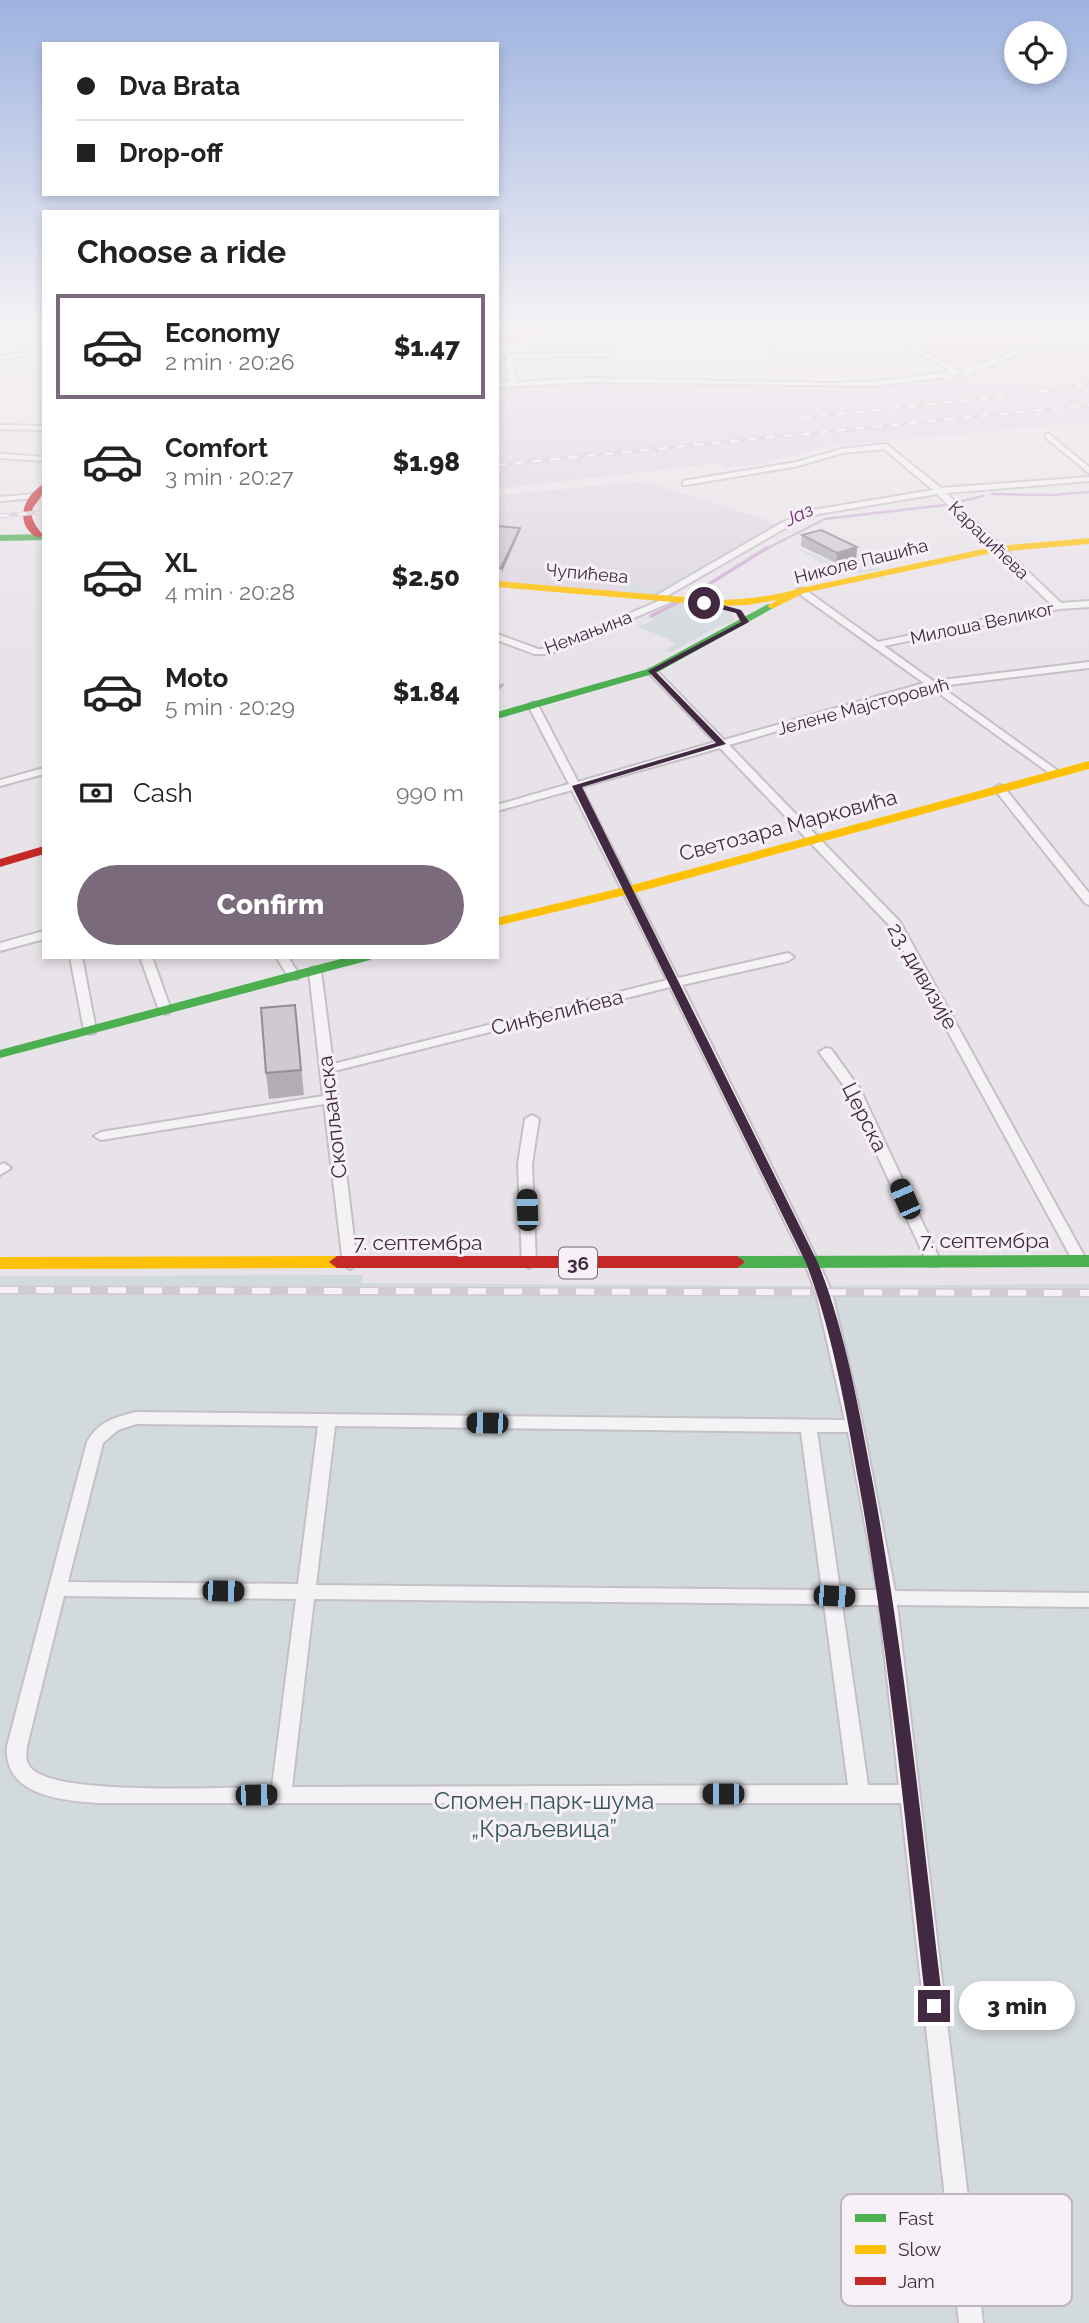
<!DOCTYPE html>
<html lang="en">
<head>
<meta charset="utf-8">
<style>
	:root { --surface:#fff; --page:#f2f2f2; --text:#222; --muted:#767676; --line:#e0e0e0; --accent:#7b6a7c }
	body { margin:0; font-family:Raleway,sans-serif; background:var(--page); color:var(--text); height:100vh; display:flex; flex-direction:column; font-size:26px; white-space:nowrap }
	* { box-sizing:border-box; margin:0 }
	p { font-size:23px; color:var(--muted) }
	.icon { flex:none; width:38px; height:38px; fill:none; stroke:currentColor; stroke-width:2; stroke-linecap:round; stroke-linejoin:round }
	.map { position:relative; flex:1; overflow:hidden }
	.details { position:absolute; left:42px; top:210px; width:457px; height:749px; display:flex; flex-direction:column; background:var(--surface); border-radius:0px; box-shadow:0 4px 10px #0003 }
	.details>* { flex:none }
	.top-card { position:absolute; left:42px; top:42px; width:457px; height:154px; border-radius:0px; box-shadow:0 4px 10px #0003; display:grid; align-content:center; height:154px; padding:0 35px; background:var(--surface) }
	.fabs { position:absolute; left:1004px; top:21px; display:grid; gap:14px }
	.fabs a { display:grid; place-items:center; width:63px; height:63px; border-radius:50%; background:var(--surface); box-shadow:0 4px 10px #0003; font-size:35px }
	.end { position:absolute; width:32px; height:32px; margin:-16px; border:9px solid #412942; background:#fff; box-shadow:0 0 0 4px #fff }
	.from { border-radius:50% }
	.bubble { position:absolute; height:49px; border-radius:24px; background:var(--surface); box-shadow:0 4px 10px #0003; font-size:23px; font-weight:800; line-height:49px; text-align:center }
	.car { position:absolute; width:21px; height:42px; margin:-21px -10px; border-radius:9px; box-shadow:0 0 5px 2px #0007; background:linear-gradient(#222 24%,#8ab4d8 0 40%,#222 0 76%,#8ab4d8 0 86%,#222 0) }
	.top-card b { display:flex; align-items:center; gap:24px; height:66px; font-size:26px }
	.top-card b+b { border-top:2px solid var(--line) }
	.top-card i { width:18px; height:18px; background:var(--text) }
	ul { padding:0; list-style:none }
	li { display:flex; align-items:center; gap:21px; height:105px; margin:0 14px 10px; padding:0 21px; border:4px solid transparent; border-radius:0px }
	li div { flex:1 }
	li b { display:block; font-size:26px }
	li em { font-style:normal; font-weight:800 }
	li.on { border-color:var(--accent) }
	li>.icon { width:63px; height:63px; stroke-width:1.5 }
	h2 { padding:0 35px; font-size:32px; line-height:84px }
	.pay { display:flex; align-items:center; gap:18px; height:77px; padding:0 35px; font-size:26px }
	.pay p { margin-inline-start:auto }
	.cta { display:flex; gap:14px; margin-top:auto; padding:14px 35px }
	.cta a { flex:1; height:80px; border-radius:42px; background:var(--accent); color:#fff; font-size:28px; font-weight:800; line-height:80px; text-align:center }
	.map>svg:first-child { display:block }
	.built { fill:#dfd6e0 }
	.green { fill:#d3dadd }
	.water { fill:#cfb1d4 }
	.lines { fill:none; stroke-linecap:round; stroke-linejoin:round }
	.stream-far1 { stroke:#cfb1d4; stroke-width:2.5 }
	.stream { stroke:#cfb1d4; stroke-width:3.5 }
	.street-casing { stroke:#c5c0c6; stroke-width:4 }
	.street { fill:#f5f2f5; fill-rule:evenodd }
	.fast { fill:#4caf50; fill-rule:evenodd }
	.slow { fill:#ffc107; fill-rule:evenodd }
	.jam { fill:#c62828; fill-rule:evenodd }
	.rail-far1-casing { stroke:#d0cbd0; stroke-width:4.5 }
	.rail-casing { stroke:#d0cbd0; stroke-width:9 }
	.rail-far1 { stroke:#f7f0f7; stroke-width:2.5; stroke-dasharray:9; stroke-linecap:butt }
	.rail { stroke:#f7f0f7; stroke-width:6; stroke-dasharray:18; stroke-linecap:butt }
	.wall { fill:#b3aeb3 }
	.shaded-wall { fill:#928d92 }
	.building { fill:#d0cad0; stroke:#928d92; stroke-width:2 }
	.route { fill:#412942 }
	.labels { text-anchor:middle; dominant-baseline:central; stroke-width:6; stroke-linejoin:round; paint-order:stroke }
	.far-street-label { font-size:18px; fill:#412942; stroke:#f7f0f7 }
	.far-water-label { font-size:19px; font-style:italic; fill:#703277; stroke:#f7f0f7 }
	.shield { fill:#f7f0f7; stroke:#786578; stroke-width:2 }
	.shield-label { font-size:19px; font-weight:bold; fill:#412942 }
	.street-label { font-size:21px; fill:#412942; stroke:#f7f0f7 }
	.near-park-label { font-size:24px; fill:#36585e; stroke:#f7f0f7 }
	.key { fill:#f7f0f7; stroke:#c0b4c1; stroke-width:2 }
	.key-label { font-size:19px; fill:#412942 }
</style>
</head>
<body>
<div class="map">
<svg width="1089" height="2323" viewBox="0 0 1089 2323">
	<rect width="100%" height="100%" fill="#e8e3e8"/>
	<!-- built -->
	<path class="built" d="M897,325H1089V337L1012,349L981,365L961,371L926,352Z
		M1089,343V422L831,446L759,464L724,468L719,463L497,489V388L589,382L849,389L987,374L1018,363L1038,350Z
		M643,481L764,519L777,526L654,596L497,581V496Z"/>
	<!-- green -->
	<path class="green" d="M847,544L880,570L842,575L846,573L832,564L825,565L795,547L836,564H854L856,557L841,549Z
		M733,550L736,551L654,595L623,592L630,581L654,589Z
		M678,602C695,604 730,602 735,621L717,627L671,652L664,650L676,643L668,640L670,639L638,627L655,620L651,617Z
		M363,1275L361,1283L806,1286L1089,1284V2323H0V1276Z"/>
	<!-- water -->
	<path class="water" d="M534,325H565L521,341L497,345V336Z"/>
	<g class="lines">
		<!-- stream-far1 -->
		<path class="stream-far1" d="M992,494L1053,495L1089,492
			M958,502L983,496
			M764,550L825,519L944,505"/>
		<!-- stream -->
		<path class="stream" d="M685,599L767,548
			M651,616L680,601
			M497,689L502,685"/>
		<!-- street casing -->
		<g class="street-casing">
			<path id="street" d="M16,325H31L0,332V328Z
				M593,325L581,328L578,326V325Z
				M894,325L923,351L960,371L1020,349L1089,339V343L1023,352L965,375L872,386L591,382L497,387V383L510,382L505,359L512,354L611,352L614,354L611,356L514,358L512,360L517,382L591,378L827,383L872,382L951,372L920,354H772L769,352L772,350H915L891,329L735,340L530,346L527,344L530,342L735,336Z
				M44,349V353L0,360V356Z
				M0,425L44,426V430L0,429Z
				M1049,434L1089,467V473L1046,438V434Z
				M886,444L941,488L1089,477V481L946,493L1061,603L1089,601V607L1059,609L884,646L933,681L1089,662V668L940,686L1061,773L1056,776L1052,775L930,687L729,745L900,922L1087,1261L1085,1265H1075L1073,1261L891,927L720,748L581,787L678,978L788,953L794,957L788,961L682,985L819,1263L832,1293L863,1426L895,1591L1089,1593V1607L897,1605L983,2323H959L901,1803H100C63,1801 3,1796 7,1746L87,1442C98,1422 115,1417 136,1412L845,1420L816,1293L805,1263L670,987L334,1071L357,1264L350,1269L343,1264L324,1104L101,1140L94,1136L101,1132L323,1096L309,971L311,968L315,967L321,971L333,1064L667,980L572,790L497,811V805L569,784L528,705L533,702L538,705L578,782L715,742L649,673V669H655L724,740L924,683L798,593V589H804L878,642L1052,605L937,494L818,514L789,526L660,600L652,598L783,522L813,510L933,490L884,449L842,453L798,466L686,485H683V481L797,462L841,449ZM136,1424L318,1426L298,1584L68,1582L103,1443L118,1430ZM335,1426L801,1432L822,1590L316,1585ZM817,1432H848L877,1590H840ZM64,1596L296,1599L272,1787C226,1787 64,1796 33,1770C25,1763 26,1756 27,1746ZM314,1599L824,1604L848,1785L292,1787ZM842,1605H879L899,1785H868Z
				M0,454L44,457V461L0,458Z
				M34,494H37V498L0,501V497Z
				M668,597L673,600L671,602L550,654H534L497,640V634L538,649H546Z
				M44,768V774L0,786V780Z
				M999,785L1003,786L1089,893V905L1085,903L995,790L994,788Z
				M44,931V939L0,951V943Z
				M70,957H82L96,1030L95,1033L90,1034L84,1030Z
				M140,957H152L171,1010L169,1013L165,1014L159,1010Z
				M276,957H288L300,976L298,979H290Z
				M826,1048L831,1049L860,1089L941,1262L939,1266H929L927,1262L847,1090L819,1052Z
				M532,1115L539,1119L532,1164L536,1263L529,1268L522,1263L518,1164L525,1119Z
				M4,1163L11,1168L0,1175V1165Z"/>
		</g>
		<!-- street -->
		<use href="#street" class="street"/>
		<!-- fast -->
		<path class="fast" d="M44,534V540L0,541V535Z
			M768,604L777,606L656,673L497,719V712L648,669Z
			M348,957H372L370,960L0,1058V1050Z
			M1089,1255V1267L737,1268L729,1262L737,1256Z"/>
		<!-- slow -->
		<path class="slow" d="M31,325H39L44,330V337Z
			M1089,538V544L997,552L804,593L772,609L767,606L777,600L747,605L720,606L497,587V581L720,600C747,599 776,596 801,588L997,546Z
			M1089,761V769L634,893L497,926V918L625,887Z
			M337,1256L345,1262L337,1268L0,1269V1257Z"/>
		<!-- jam -->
		<path class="jam" d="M44,484C44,508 17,504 43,535L38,538C13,525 23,495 44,484Z
			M44,846V854L0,867V859Z
			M337,1256H737L745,1262L737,1268H337L329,1262Z"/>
		<!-- rail-far1 casing -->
		<g class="rail-far1-casing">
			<path id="rail-far1" d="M945,379L1003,366L1076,325
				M1040,392L1089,384
				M961,401L1016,395
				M801,418L970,400
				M497,465L1089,405
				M0,516L44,512"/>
		</g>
		<!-- rail casing -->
		<g class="rail-casing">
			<path id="rail" d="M0,1290L1089,1293"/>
		</g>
		<!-- rail-far1 -->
		<use href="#rail-far1" class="rail-far1"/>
		<!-- rail -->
		<use href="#rail" class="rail"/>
	</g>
	<!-- wall -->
	<path class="wall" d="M802,535L857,547L856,558L836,563L801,546Z
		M295,1005L304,1095L269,1099L266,1073Z"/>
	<!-- shaded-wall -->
	<path class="shaded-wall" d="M520,528V531L502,572L501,568Z
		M857,547L856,558L836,563L837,553Z"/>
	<!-- building -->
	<path class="building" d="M497,526L520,528L501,568H497Z
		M821,530L857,547L837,553L802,535Z
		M295,1005L301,1070L266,1073L261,1008Z"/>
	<!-- sky -->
	<linearGradient id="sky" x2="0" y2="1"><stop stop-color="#9eb3e0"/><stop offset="0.5" stop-color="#f5f2f5"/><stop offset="1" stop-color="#f5f2f5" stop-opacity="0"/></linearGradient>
	<rect width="1089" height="650" fill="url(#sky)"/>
	<!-- route -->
	<path class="route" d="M704,600L741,610L749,622L656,672L726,744L582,787L818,1263C846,1333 859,1411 873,1484C905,1657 922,1832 943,2006L941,2012L934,2015L928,2012L926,2006C906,1832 890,1657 859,1484C846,1411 833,1333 806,1263L572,786L716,743L648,671L741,622L736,613L701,604Z"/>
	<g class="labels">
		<!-- far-street labels -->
		<g class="far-street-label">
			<text transform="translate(989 540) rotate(44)">Караџићева</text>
			<text transform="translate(861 561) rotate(-14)">Николе Пашића</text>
			<text transform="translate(587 573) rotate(5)">Чупићева</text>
			<text transform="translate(982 623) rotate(-12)">Милоша Великог</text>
			<text transform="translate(588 632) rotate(-21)">Немањина</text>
			<text transform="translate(863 706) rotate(-15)">Јелене Мајсторовић</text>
		</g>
		<!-- far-water labels -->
		<g class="far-water-label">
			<text transform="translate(799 514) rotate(-25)">Јаз</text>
		</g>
		<!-- shield labels -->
		<rect class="shield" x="559" y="1247.5" width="38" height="31" rx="5"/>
		<g class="shield-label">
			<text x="578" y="1263">36</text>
		</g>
		<!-- street labels -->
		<g class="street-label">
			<text transform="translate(788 825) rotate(-15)">Светозара Марковића</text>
			<text transform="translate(923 976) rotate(60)">23. дивизије</text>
			<text transform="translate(557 1012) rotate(-14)">Синђелићева</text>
			<text transform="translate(332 1117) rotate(-97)">Скопљанска</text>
			<text transform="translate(865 1117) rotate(63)">Церска</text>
			<text x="985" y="1240">7. септембра</text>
			<text x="418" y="1242">7. септембра</text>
		</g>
		<!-- near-park labels -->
		<g class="near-park-label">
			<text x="544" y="1800">Спомен парк-шума<tspan x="544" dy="28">„Краљевица”</tspan></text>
		</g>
	</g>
	<!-- legend -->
	<rect x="841" y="2194" width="231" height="112" rx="10" class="key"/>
	<rect x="855" y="2214" width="31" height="8" fill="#4caf50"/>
	<rect x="855" y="2245" width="31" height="9" fill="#ffc107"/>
	<rect x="855" y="2277" width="31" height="8" fill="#c62828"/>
	<g class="key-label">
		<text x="898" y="2225">Fast</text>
		<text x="898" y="2256">Slow</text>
		<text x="898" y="2288">Jam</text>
	</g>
</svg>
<div class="fabs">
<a><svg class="icon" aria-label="locate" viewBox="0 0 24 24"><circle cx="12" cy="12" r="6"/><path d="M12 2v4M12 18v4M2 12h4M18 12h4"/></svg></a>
</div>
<i class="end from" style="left:704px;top:603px"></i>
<i class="end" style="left:934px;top:2006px"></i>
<div class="bubble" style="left:959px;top:1981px;width:116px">3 min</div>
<i class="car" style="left:905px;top:1199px;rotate:336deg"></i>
<i class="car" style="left:527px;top:1210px;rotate:358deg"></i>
<i class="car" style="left:487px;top:1423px;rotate:271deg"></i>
<i class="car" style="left:223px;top:1591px;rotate:91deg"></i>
<i class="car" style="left:834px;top:1596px;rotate:93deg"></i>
<i class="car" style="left:723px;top:1794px;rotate:270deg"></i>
<i class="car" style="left:256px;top:1795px;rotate:89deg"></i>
<div class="top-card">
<b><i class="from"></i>Dva Brata</b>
<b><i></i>Drop-off</b>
</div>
<section class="details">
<h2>Choose a ride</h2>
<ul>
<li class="on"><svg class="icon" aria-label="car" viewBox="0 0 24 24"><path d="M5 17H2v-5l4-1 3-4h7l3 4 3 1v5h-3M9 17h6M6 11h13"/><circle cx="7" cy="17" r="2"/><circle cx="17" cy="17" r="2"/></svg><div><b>Economy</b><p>2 min · 20:26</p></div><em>$1.47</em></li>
<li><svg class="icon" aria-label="car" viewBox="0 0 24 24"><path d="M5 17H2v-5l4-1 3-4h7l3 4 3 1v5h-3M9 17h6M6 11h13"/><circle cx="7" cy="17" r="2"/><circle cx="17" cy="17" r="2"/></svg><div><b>Comfort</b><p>3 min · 20:27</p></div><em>$1.98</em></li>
<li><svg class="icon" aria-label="car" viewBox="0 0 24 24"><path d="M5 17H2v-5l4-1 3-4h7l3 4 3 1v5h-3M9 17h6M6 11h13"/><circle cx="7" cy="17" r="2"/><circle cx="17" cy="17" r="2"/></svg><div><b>XL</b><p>4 min · 20:28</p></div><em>$2.50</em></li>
<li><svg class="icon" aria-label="car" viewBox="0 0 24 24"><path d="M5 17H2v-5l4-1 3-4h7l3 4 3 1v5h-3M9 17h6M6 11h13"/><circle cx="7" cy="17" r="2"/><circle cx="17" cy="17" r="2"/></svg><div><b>Moto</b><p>5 min · 20:29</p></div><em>$1.84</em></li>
</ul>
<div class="pay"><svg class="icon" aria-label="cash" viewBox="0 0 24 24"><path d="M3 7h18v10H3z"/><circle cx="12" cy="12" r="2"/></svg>Cash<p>990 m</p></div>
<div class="cta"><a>Confirm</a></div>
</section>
</div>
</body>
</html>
